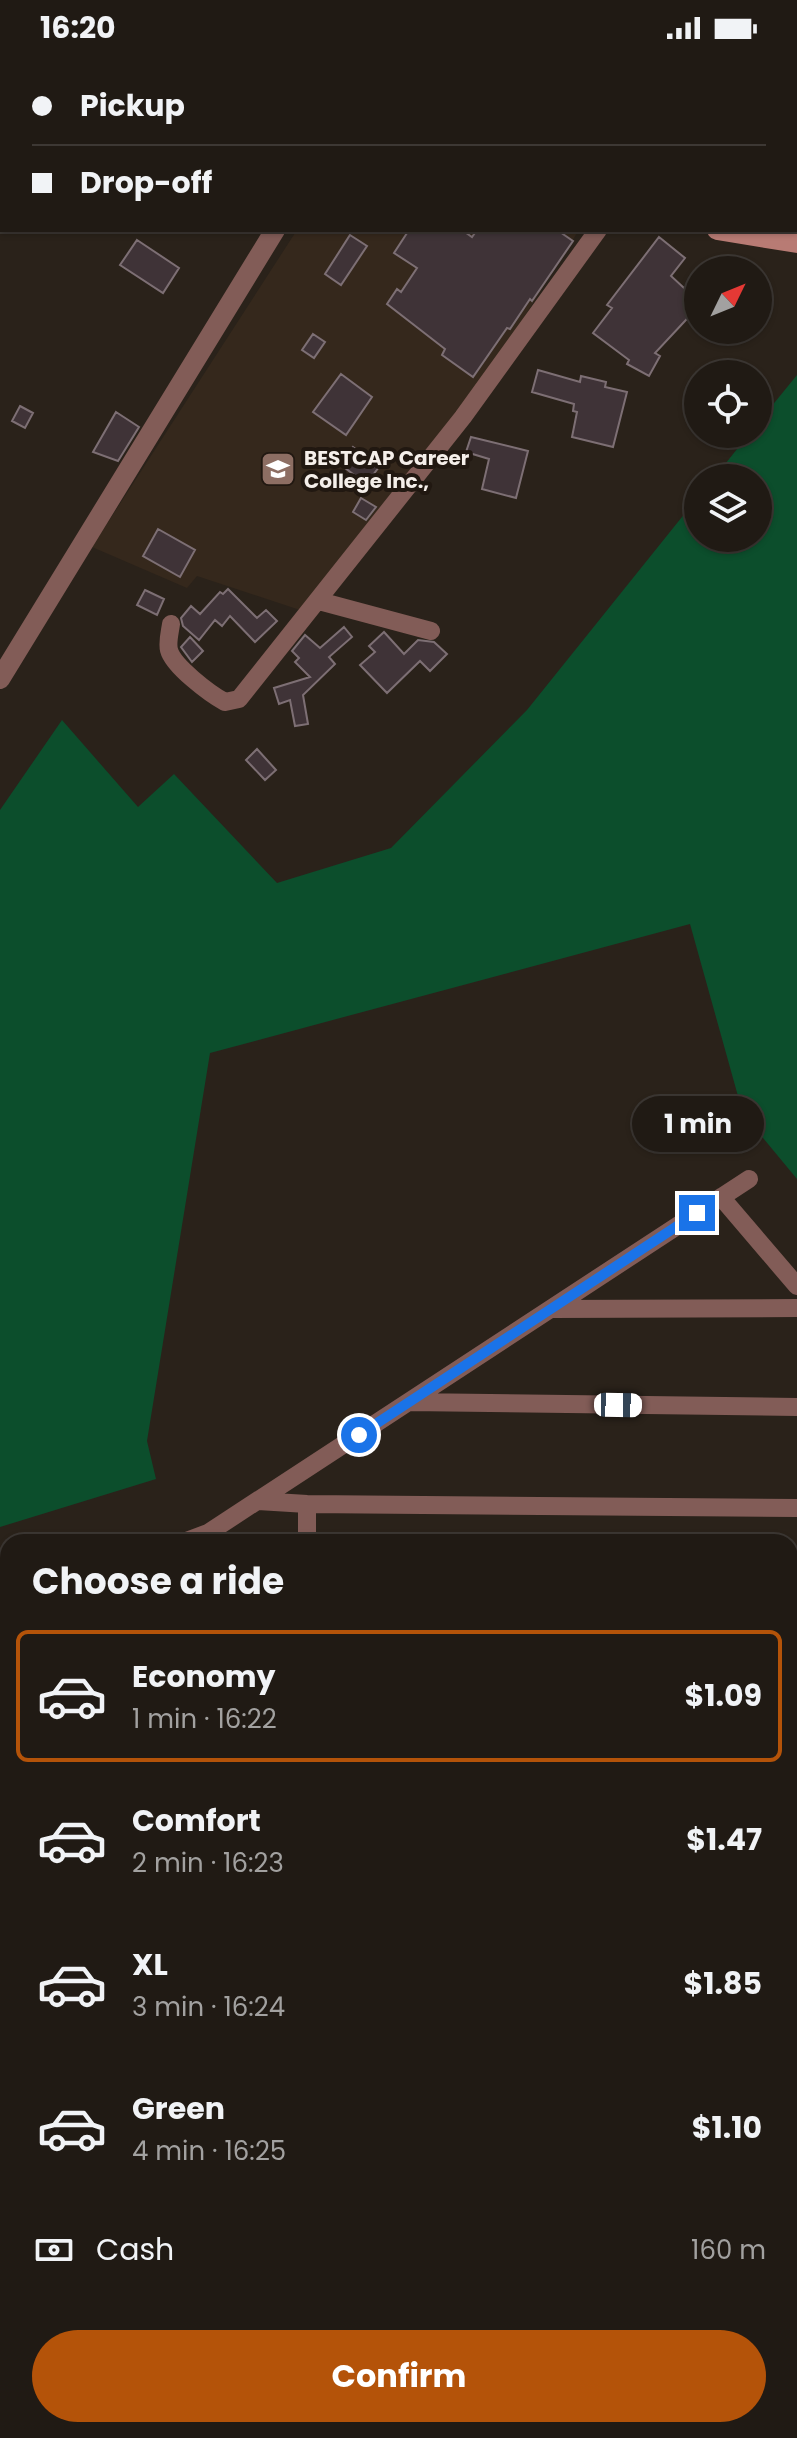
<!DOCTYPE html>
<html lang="en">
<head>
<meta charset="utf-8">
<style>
	:root { --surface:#201a14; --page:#2d2722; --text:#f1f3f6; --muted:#a2a1a0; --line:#3d3834; --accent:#b45309 }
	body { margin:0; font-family:Poppins,sans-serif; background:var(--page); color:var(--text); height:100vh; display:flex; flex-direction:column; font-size:30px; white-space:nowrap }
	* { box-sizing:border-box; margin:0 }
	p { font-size:26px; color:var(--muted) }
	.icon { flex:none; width:44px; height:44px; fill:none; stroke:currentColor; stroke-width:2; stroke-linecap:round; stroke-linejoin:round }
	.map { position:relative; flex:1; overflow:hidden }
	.sheet { position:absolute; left:0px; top:1478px; width:798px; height:904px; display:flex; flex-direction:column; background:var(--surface); border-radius:24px 24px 0 0; box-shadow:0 2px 6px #0004,0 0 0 2px var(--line) }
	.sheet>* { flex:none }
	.banner { position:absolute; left:0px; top:0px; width:798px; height:176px; box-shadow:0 2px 6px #0004,0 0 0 2px var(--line); display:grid; align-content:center; height:176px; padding:0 32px; background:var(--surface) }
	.needle { width:52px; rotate:47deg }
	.tools { position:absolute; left:684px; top:200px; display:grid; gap:16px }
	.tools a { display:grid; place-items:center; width:88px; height:88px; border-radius:50%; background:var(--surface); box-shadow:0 2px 6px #0004,0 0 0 2px var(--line); font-size:40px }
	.end { position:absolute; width:36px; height:36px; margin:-18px; border:10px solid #1a73e8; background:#fff; box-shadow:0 0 0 4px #fff }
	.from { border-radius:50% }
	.bubble { position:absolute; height:56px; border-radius:28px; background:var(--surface); box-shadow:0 2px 6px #0004,0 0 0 2px var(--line); font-size:26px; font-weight:700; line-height:56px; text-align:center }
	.car { position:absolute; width:24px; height:48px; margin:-24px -12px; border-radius:10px; box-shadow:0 0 6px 2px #0007; background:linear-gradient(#fff 24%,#345 0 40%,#fff 0 76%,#345 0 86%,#fff 0) }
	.banner b { display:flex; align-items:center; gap:28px; height:76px; font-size:30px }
	.banner b+b { border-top:2px solid var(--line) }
	.banner i { width:20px; height:20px; background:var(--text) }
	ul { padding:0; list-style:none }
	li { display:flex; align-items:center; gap:24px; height:132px; margin:0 16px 12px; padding:0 16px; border:4px solid transparent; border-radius:12px }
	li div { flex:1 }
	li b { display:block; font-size:30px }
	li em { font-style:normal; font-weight:700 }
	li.on { border-color:var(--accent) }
	li>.icon { width:72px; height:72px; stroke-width:1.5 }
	h2 { padding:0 32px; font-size:36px; line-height:96px }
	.pay { display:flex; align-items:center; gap:20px; height:88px; padding:0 32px; font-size:30px }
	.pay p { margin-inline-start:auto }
	.primary-button { display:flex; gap:16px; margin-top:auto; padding:16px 32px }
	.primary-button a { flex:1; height:92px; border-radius:48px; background:var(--accent); color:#fff; font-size:32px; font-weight:700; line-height:92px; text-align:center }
	.status { display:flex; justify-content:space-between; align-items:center; height:56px; padding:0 40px; background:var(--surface); direction:ltr }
	.status svg { height:22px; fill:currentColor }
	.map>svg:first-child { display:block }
	.built { fill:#35281c }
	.green { fill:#0c4e2c }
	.building { fill:#3f3337; stroke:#7d6f74; stroke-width:2 }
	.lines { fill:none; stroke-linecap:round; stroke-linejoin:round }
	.minor { stroke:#825c57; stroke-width:18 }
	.tertiary { stroke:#825c57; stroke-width:20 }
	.secondary { stroke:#b87b74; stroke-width:20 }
	.route { stroke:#1a73e8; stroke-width:10 }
	.labels { text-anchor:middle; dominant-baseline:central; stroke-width:8; stroke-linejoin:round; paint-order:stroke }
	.poi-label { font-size:20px; font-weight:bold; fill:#f5efea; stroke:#211811; text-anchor:start }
</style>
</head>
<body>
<div class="status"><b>16:20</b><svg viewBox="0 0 49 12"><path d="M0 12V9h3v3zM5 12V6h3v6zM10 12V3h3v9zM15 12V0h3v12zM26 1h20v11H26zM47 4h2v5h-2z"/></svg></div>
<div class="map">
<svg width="797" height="2382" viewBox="0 0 797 2382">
	<rect width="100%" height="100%" fill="#2a221a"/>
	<!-- built -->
	<path class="built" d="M297,174H579L477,336L303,555L197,520L187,532L92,491Z
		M790,1524H797V2258H790Z"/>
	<!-- green -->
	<path class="green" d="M797,319V1123L743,1058L690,868L210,997L147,1385L156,1423L0,1471V754L62,664L138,751L174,718L277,827L391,792L527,654L698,441V482H758V422H714L749,378H758V367Z
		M790,1728L797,1739V2034L790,2050Z
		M0,2021L8,2033V2248L0,2235Z
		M790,2128H797V2174H790Z
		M87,2374H170L167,2382H81Z"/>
	<!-- building -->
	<path class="building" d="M409,174H462L472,181L477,174H557L573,185L532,245L530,243L510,273L507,272L473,321L442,299L445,293L387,248L397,233L401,236L417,212L394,197Z
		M350,179L367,190L341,229L325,218Z
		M659,181L685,202L671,220L698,245V251L655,297L660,300L649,320L627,308L629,304L593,277L612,252L607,249Z
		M137,184L179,212L163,237L120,209Z
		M313,278L325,286L314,302L302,294Z
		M538,314L580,326L581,320L606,326L605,331L627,336L613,391L572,381L577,356L573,355L574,348L532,336Z
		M341,318L372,341L346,379L313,356Z
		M20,350L33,357L25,372L12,365Z
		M116,356L139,371L118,405L93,396Z
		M471,381L528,395L516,442L482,433L489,403L466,396Z
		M353,391L379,411L366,428L340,408Z
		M361,442L376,451L366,464L353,456Z
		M158,473L195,494L180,521L143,500Z
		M228,533L257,562L266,554L277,565L255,586L230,560L222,570L215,564L199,584L183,570L181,562L191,550L200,558L220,536L223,538Z
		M145,534L164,543L157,559L137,549Z
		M344,571L352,581L329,601L335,608L303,639L308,668L295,670L290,644L279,648L274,632L310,621L295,606L299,602L292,595L305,579L320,592Z
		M384,576L404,598L418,584L434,586L447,598L430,615L420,605L387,637L360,609L375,596L369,590Z
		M190,581L203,595L192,606L181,591Z
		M257,693L276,714L265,724L246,704Z"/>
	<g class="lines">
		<!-- minor -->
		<path class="minor" d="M796,110L797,109
			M319,545L431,575
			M171,568C170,576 167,586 169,594C173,610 210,638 225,646L239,643L463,361L598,174
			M721,1141L797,1230
			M552,1253L797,1252
			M409,1346L797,1351
			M258,1445L307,1448L797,1452
			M307,1448V1486
			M184,1486L208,1477L749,1123
			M0,1549L8,1546
			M0,1902L8,1913
			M790,2319H797
			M381,2374L382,2382
			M491,2374V2382
			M618,2374V2382
			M649,2374L657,2382
			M174,2382L177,2374"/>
		<!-- tertiary -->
		<path class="tertiary" d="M0,623L275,174"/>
		<!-- secondary -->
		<path class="secondary" d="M0,54H2
			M717,174L797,187"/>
	</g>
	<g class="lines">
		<!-- route -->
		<path class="route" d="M359,1379L697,1157"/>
	</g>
	<!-- icons -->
	<defs>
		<g id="university-square" transform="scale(1.8)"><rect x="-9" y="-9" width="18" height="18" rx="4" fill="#8d6e63" stroke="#211811"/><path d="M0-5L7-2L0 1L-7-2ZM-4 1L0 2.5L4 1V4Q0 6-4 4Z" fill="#fff"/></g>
	</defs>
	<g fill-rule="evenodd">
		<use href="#university-square" x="278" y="413"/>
	</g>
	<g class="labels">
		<!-- poi labels -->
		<g class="poi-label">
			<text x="304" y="402">BESTCAP Career<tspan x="304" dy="23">College Inc.,</tspan></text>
		</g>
	</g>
</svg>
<div class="tools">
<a><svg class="needle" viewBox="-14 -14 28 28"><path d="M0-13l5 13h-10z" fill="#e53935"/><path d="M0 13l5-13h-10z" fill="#a2a1a0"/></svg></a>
<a><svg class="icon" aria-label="locate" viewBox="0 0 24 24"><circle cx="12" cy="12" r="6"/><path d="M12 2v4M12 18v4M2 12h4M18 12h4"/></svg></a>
<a><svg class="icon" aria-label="layers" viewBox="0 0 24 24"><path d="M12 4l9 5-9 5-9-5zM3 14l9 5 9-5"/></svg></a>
</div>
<i class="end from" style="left:359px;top:1379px"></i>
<i class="end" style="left:697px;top:1157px"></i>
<div class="bubble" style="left:632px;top:1040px;width:132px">1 min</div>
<i class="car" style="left:618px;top:1349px;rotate:91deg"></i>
<div class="banner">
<b><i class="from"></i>Pickup</b>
<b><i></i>Drop-off</b>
</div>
<section class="sheet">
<h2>Choose a ride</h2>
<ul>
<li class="on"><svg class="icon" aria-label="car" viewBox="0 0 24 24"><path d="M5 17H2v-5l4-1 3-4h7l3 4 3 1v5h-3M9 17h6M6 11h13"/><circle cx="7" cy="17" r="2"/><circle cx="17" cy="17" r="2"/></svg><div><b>Economy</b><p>1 min · 16:22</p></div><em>$1.09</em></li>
<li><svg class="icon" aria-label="car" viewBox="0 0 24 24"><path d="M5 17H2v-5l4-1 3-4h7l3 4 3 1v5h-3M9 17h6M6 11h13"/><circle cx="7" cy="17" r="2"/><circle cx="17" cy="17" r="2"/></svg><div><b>Comfort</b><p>2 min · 16:23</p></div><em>$1.47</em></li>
<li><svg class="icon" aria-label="car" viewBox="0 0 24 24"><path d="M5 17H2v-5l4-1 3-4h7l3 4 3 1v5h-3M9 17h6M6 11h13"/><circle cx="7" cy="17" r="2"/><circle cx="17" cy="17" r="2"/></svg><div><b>XL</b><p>3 min · 16:24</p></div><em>$1.85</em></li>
<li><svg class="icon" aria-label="car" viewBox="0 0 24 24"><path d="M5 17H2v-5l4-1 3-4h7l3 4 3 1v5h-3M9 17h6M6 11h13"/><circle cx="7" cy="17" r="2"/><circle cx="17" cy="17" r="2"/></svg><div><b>Green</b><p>4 min · 16:25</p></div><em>$1.10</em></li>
</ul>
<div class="pay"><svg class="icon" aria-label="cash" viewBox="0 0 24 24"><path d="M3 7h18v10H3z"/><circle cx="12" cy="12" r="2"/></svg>Cash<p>160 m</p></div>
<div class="primary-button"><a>Confirm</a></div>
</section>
</div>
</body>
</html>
